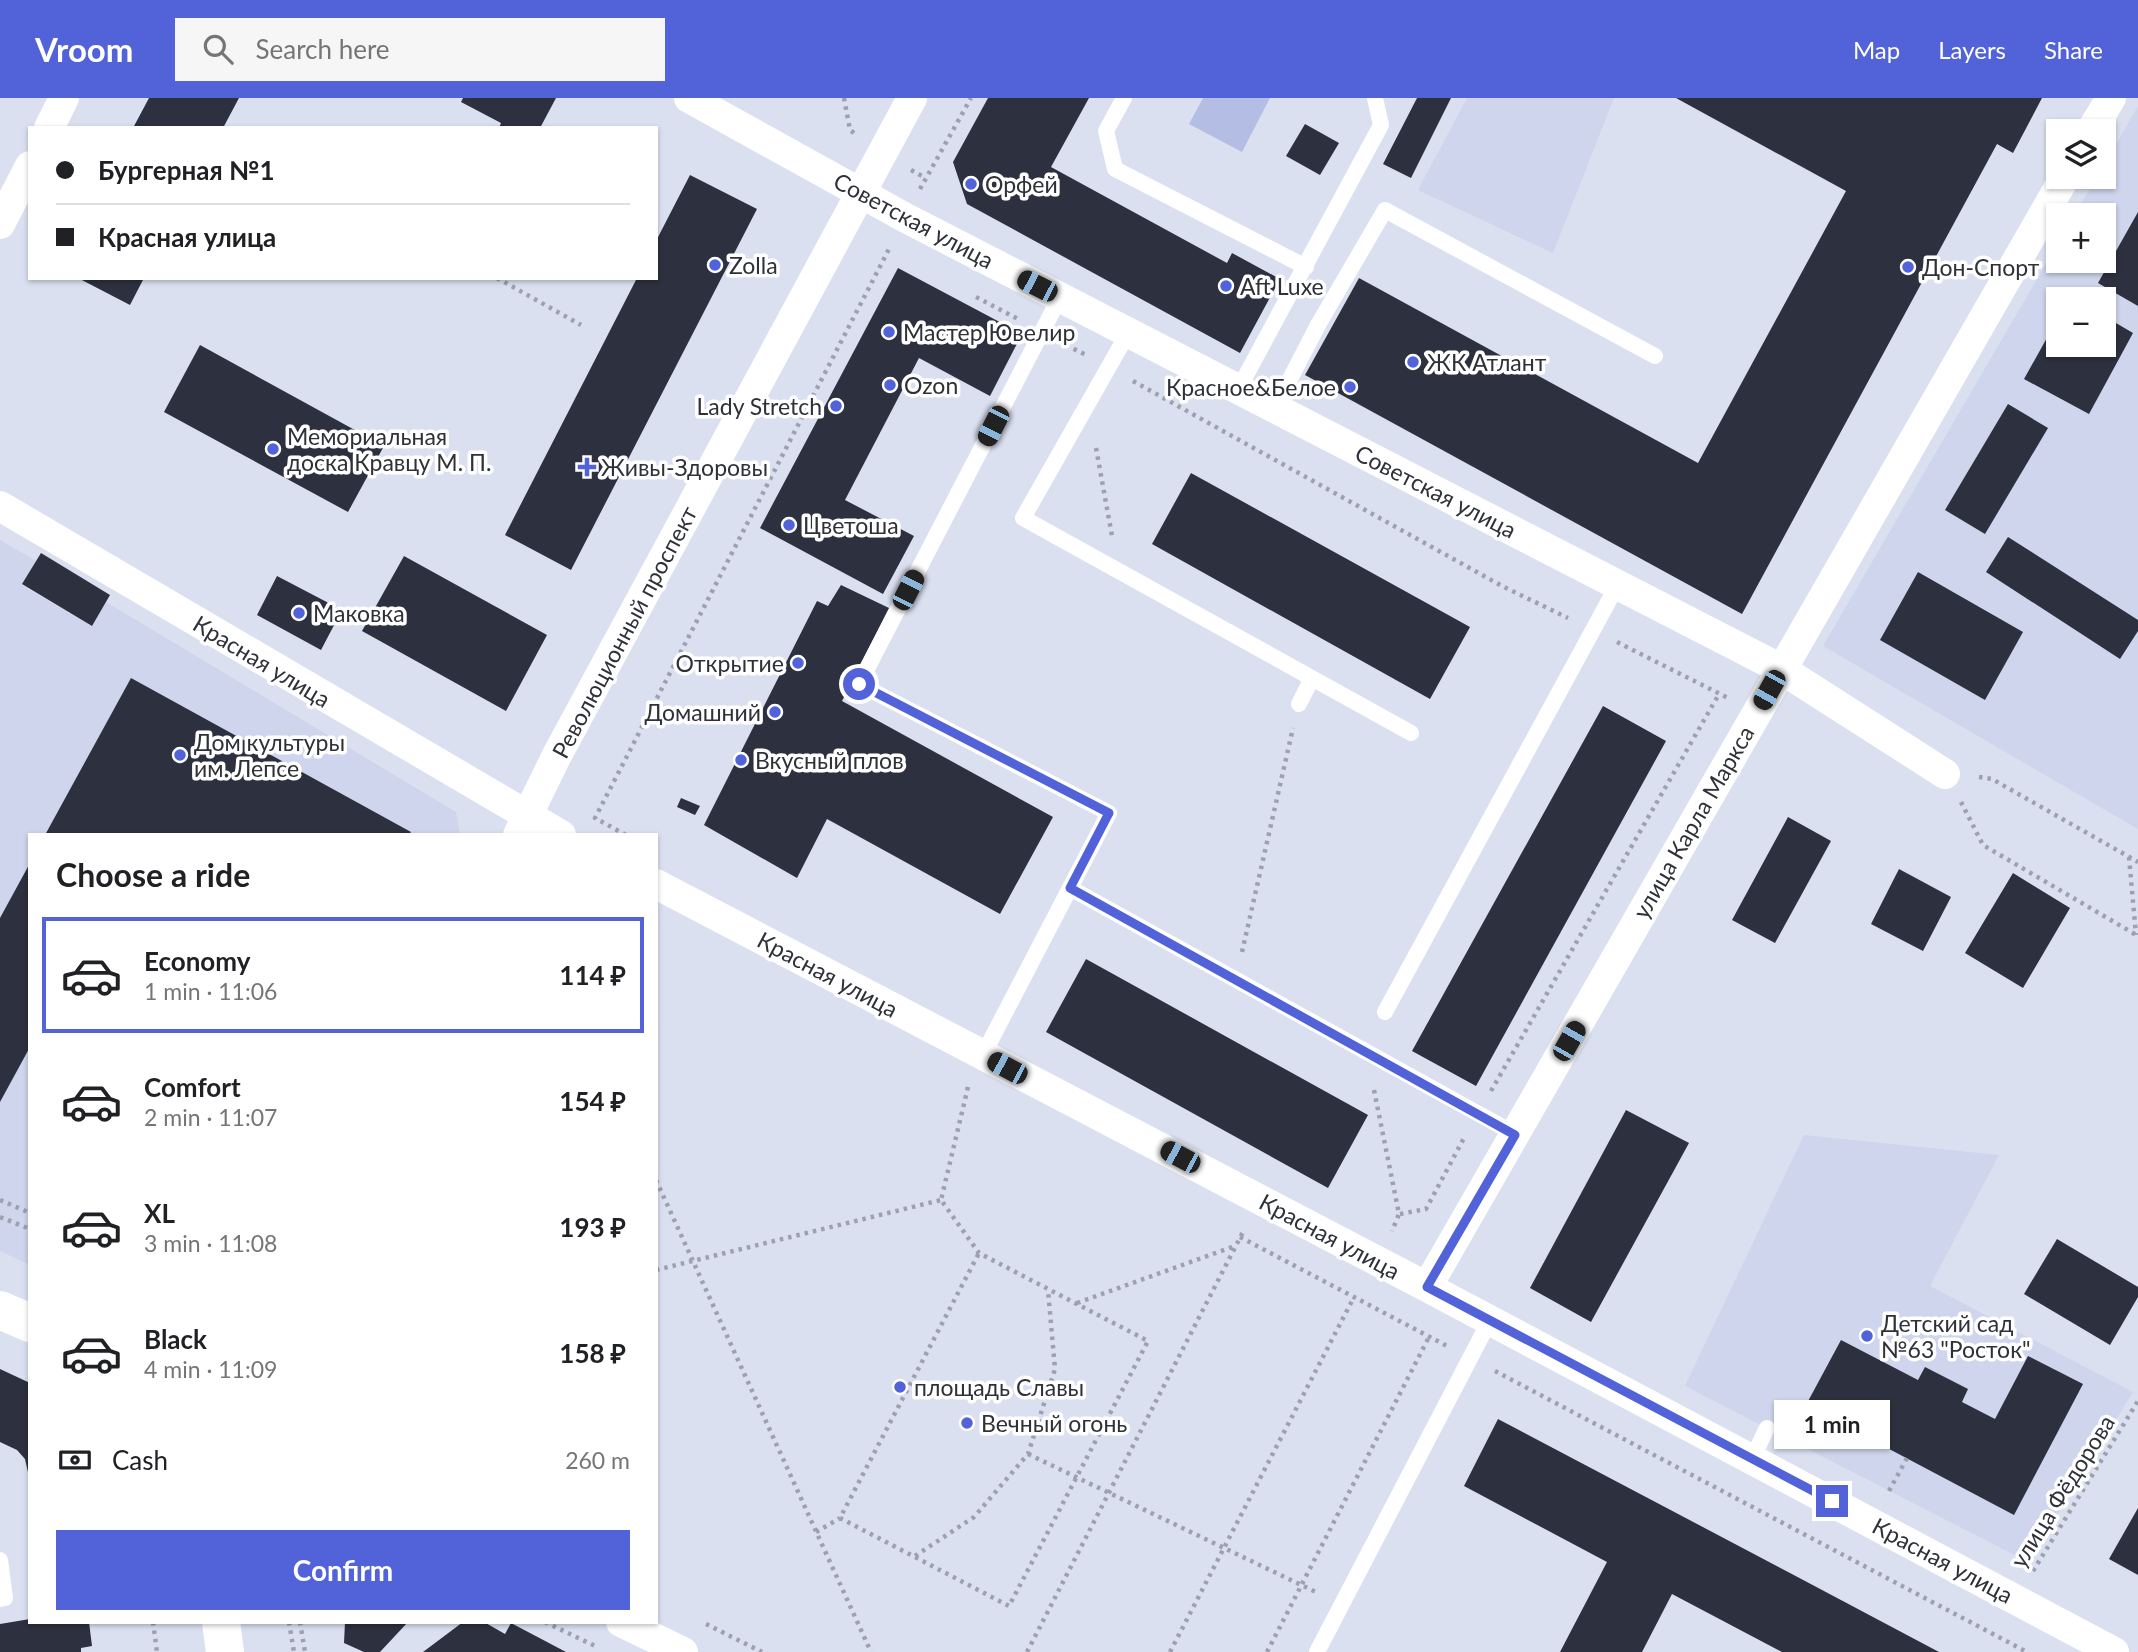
<!DOCTYPE html>
<html lang="en">
<head>
<meta charset="utf-8">
<style>
	:root { --surface:#fff; --page:#f6f6f6; --text:#202124; --muted:#757577; --line:#e0e0e0; --accent:#5262d8 }
	body { margin:0; font-family:Lato,sans-serif; background:var(--page); color:var(--text); height:100vh; display:flex; flex-direction:column; font-size:26px; white-space:nowrap }
	* { box-sizing:border-box; margin:0 }
	p { font-size:23px; color:var(--muted) }
	.icon { flex:none; width:38px; height:38px; fill:none; stroke:currentColor; stroke-width:2; stroke-linecap:round; stroke-linejoin:round }
	.map { position:relative; flex:1; overflow:hidden }
	.drawer { position:absolute; left:28px; top:735px; width:630px; height:791px; display:flex; flex-direction:column; background:var(--surface); border-radius:0px; box-shadow:0 2px 5px #0004 }
	.drawer>* { flex:none }
	.top-card { position:absolute; left:28px; top:28px; width:630px; height:154px; border-radius:0px; box-shadow:0 2px 5px #0004; display:grid; align-content:center; height:154px; padding:0 28px; background:var(--surface) }
	.fabs { position:absolute; left:2046px; top:21px; display:grid; gap:14px }
	.fabs a { display:grid; place-items:center; width:70px; height:70px; border-radius:0px; background:var(--surface); box-shadow:0 2px 5px #0004; font-size:35px }
	.end { position:absolute; width:32px; height:32px; margin:-16px; border:9px solid #5262d8; background:#fff; box-shadow:0 0 0 4px #fff }
	.from { border-radius:50% }
	.bubble { position:absolute; height:49px; border-radius:0px; background:var(--surface); box-shadow:0 2px 5px #0004; font-size:23px; font-weight:700; line-height:49px; text-align:center }
	.car { position:absolute; width:21px; height:42px; margin:-21px -10px; border-radius:9px; box-shadow:0 0 5px 2px #0007; background:linear-gradient(#222 24%,#8ab4d8 0 40%,#222 0 76%,#8ab4d8 0 86%,#222 0) }
	.top-card b { display:flex; align-items:center; gap:24px; height:66px; font-size:26px }
	.top-card b+b { border-top:2px solid var(--line) }
	.top-card i { width:18px; height:18px; background:var(--text) }
	ul { padding:0; list-style:none }
	li { display:flex; align-items:center; gap:21px; height:116px; margin:0 14px 10px; padding:0 14px; border:4px solid transparent; border-radius:0px }
	li div { flex:1 }
	li b { display:block; font-size:26px }
	li em { font-style:normal; font-weight:700 }
	li.selected { border-color:var(--accent) }
	li>.icon { width:63px; height:63px; stroke-width:1.5 }
	h2 { padding:0 28px; font-size:32px; line-height:84px }
	.pay { display:flex; align-items:center; gap:18px; height:77px; padding:0 28px; font-size:26px }
	.pay p { margin-inline-start:auto }
	.action { display:flex; gap:14px; margin-top:auto; padding:14px 28px }
	.action a { flex:1; height:80px; border-radius:0px; background:var(--accent); color:#fff; font-size:28px; font-weight:700; line-height:80px; text-align:center }
	header { display:flex; align-items:center; gap:42px; box-sizing:border-box; height:98px; padding:0 35px; background:var(--accent); color:#fff }
	header strong { font-size:33px }
	nav { display:flex; gap:38px; margin-inline-start:auto; font-size:24px }
	.search { width:490px; height:63px; background:var(--page); display:flex; align-items:center; gap:18px; box-sizing:border-box; padding:0 24px; border-radius:0px; color:var(--muted); font-size:26px }
	.map>svg:first-child { display:block }
	.built { fill:#ced5ec; fill-rule:evenodd }
	.green { fill:#b4bee4 }
	.building { fill:#2d303e }
	.lines { fill:none; stroke-linecap:round; stroke-linejoin:round }
	.path { stroke:#9da1af; stroke-width:4.5; stroke-dasharray:3.5 5; stroke-linecap:butt }
	.lane { stroke:#fff; stroke-width:16 }
	.street { stroke:#fff; stroke-width:30 }
	.secondary { stroke:#fff; stroke-width:38 }
	.route { stroke:#5262d8; stroke-width:9 }
	.poi-dot { fill:#5262d8; stroke:#fff; stroke-width:2.5 }
	.labels { text-anchor:middle; dominant-baseline:central; stroke-width:7; stroke-linejoin:round; paint-order:stroke }
	.poi-label { font-size:23px; fill:#2f3138; stroke:#fff; text-anchor:start }
	.street-label { font-size:23px; fill:#2f3138; stroke:#fff }
</style>
</head>
<body>
<header>
<strong>Vroom</strong>
<div class="search"><svg class="icon" aria-label="search" viewBox="0 0 24 24"><circle cx="10" cy="10" r="6"/><path d="M15 15l6 6"/></svg>Search here</div>
<nav><a>Map</a><a>Layers</a><a>Share</a></nav>
</header>
<div class="map">
<svg width="2138" height="1554" viewBox="0 0 2138 1554">
	<rect width="100%" height="100%" fill="#dbe0f1"/>
	<!-- built -->
	<path class="built" d="M1467,0H1614L1553,155L1418,92Z
		M2138,8V731L1823,548L2058,145V163H2104V117H2074L2097,79H2104V67ZM2058,201H2104V247H2058Z
		M0,442L36,463L22,487L91,528L106,504L456,714L460,737H30V1167L0,1153Z
		M1804,1037L1999,1057L1930,1188L2133,1294L2028,1464L1685,1288Z"/>
	<!-- green -->
	<path class="green" d="M1203,0H1270L1242,54L1189,26Z"/>
	<!-- building -->
	<path class="building" d="M149,0H239L223,30H133Z
		M463,0H556L540,30H499L501,25L461,4Z
		M988,0H1089L1051,69L1227,165L1232,155L1280,181L1240,255L967,106L953,64Z
		M1417,0H1451L1411,80L1383,66Z
		M1676,0H2042L2013,55L1997,46L1742,516L1305,277L1359,180L1698,365L1846,93Z
		M1305,26L1339,45L1320,77L1286,58Z
		M690,77L757,111L571,472L505,437L637,180H656V143Z
		M2138,114V208L2098,185Z
		M898,170L1022,236L990,298L919,260L845,402L914,438L883,496L760,430Z
		M78,180H144L130,207Z
		M2104,218L2133,235L2089,316L2024,281L2058,220V247H2104Z
		M200,247L384,348L348,414L164,314Z
		M2008,306L2048,330L1985,436L1945,412Z
		M1191,375L1470,529L1430,601L1152,446Z
		M2008,439L2138,522V533L2120,561L1986,474Z
		M41,455L110,497L92,528L22,486Z
		M404,458L547,537L506,613L362,533Z
		M1918,474L2023,534L1985,602L1880,542Z
		M277,478L342,512L321,552L257,517Z
		M841,487L889,510L842,603L1053,719L1000,816L827,721L797,780L704,727L817,503L828,508Z
		M131,580L411,734L409,737H45Z
		M1603,608L1666,643L1476,988L1412,953Z
		M681,700L700,708L695,717L677,709Z
		M1788,719L1831,743L1775,845L1732,822Z
		M30,765V949L0,1004V820Z
		M1899,771L1951,799L1923,853L1871,826Z
		M2013,775L2070,810L2023,890L1965,855Z
		M1086,861L1368,1017L1328,1090L1046,934Z
		M1626,1012L1689,1045L1591,1224L1530,1190Z
		M2057,1141L2138,1189V1199L2110,1247L2024,1196Z
		M1841,1242L1918,1282L1925,1269L1968,1291L1962,1304L1995,1321L2028,1258L2083,1286L2014,1417L1806,1307Z
		M0,1271L30,1285V1383L25,1361L17,1352L0,1344Z
		M1498,1321L1790,1475L1939,1554H1782L1672,1496L1642,1554H1560L1607,1464L1464,1388Z
		M2138,1410V1477L2109,1461Z
		M30,1521V1524H89L92,1548L81,1550V1554H0V1526Z
		M345,1524H408L380,1554H364L344,1545Z
		M463,1524H484L505,1536L511,1525L566,1554H423Z"/>
	<g class="lines">
		<!-- path -->
		<path class="path" d="M844,0L850,32L854,35
			M911,72L926,80
			M920,91L971,0
			M497,180L581,227
			M976,199L1018,221
			M1066,247L1086,257
			M1133,283L1502,488L1568,520
			M1096,350L1112,438
			M1617,544L1728,600
			M1979,679L1992,681L2138,764
			M1961,704L1983,747L2138,838
			M626,737L595,720L889,151
			M2129,759L2136,837
			M1242,854L1293,630
			M968,989L941,1102L979,1155L1148,1243L1009,1508L840,1420L979,1155
			M1374,992L1399,1116L1392,1133
			M1491,993L1719,596
			M656,1082L871,1554
			M0,1102L30,1115
			M1400,1116L1426,1111L1464,1040
			M0,1119L30,1131
			M1240,1139L1447,1248
			M656,1172L941,1102
			M1077,1205L1235,1148
			M1495,1273L2027,1554
			M1028,1356L1318,1495
			M1889,1393L1907,1360
			M816,1434L840,1420
			M915,1458L974,1419L1028,1356L1055,1271L1048,1192
			M2033,1473L2138,1303
			M153,1524L157,1554
			M289,1524L294,1554
			M300,1524L305,1554
			M545,1524L595,1548
			M706,1526L762,1554
			M1027,1554L1244,1132
			M1170,1554L1353,1201
			M1267,1554L1429,1239"/>
		<!-- lane -->
		<path class="lane" d="M1124,0L1106,33L1115,71L1306,169
			M1128,235L1023,420L1411,635
			M1238,292L1381,27L1375,0
			M1275,310L1318,227L1385,112L1655,258
			M1299,606L1312,580
			M1070,790L1515,1036
			M1385,914L1618,486
			M983,957L1109,715L859,586L1060,199
			M1752,1361L1767,1330
			M0,1462L5,1500L0,1501
			M1317,1554L1490,1222"/>
		<!-- street -->
		<path class="street" d="M689,0L904,119L1781,571L1945,676
			M49,30L64,0
			M2091,33L2111,0
			M0,126L30,68
			M0,408L561,737
			M518,737L556,659L912,0
			M656,786L1427,1189L2114,1554
			M1427,1189L2065,79
			M621,1524L683,1554"/>
		<!-- secondary -->
		<path class="secondary" d="M0,1212L30,1225
			M221,1524L225,1554"/>
	</g>
	<g class="lines">
		<!-- route -->
		<path class="route" d="M859,586L1109,715L1070,790L1515,1037L1427,1189L1832,1403"/>
	</g>
	<!-- markers -->
	<g class="poi-dot">
		<circle cx="971" cy="86" r="7"/>
		<circle cx="715" cy="167" r="7"/>
		<circle cx="1908" cy="169" r="7"/>
		<circle cx="1226" cy="188" r="7"/>
		<circle cx="889" cy="234" r="7"/>
		<circle cx="1413" cy="264" r="7"/>
		<circle cx="890" cy="287" r="7"/>
		<circle cx="1350" cy="289" r="7"/>
		<circle cx="836" cy="308" r="7"/>
		<circle cx="273" cy="351" r="7"/>
		<path d="M583.5 358.5h7v7h7v7h-7v7h-7v-7h-7v-7h7z"/>
		<circle cx="789" cy="427" r="7"/>
		<circle cx="299" cy="515" r="7"/>
		<circle cx="798" cy="565" r="7"/>
		<circle cx="775" cy="614" r="7"/>
		<circle cx="180" cy="657" r="7"/>
		<circle cx="741" cy="662" r="7"/>
		<circle cx="1867" cy="1238" r="7"/>
		<circle cx="900" cy="1289" r="7"/>
		<circle cx="967" cy="1325" r="7"/>
	</g>
	<g class="labels">
		<!-- poi labels -->
		<g class="poi-label">
			<text x="985" y="86">Орфей</text>
			<text x="729" y="167">Zolla</text>
			<text x="1922" y="169">Дон-Спорт</text>
			<text x="1240" y="188">Aft Luxe</text>
			<text x="903" y="234">Мастер Ювелир</text>
			<text x="1427" y="264">ЖК Атлант</text>
			<text x="904" y="287">Ozon</text>
			<text x="1336" y="289" text-anchor="end">Красное&amp;Белое</text>
			<text x="822" y="308" text-anchor="end">Lady Stretch</text>
			<text x="287" y="338">Мемориальная<tspan x="287" dy="26">доска Кравцу М. П.</tspan></text>
			<text x="601" y="369">Живы-Здоровы</text>
			<text x="803" y="427">Цветоша</text>
			<text x="313" y="515">Маковка</text>
			<text x="784" y="565" text-anchor="end">Открытие</text>
			<text x="761" y="614" text-anchor="end">Домашний</text>
			<text x="194" y="644">Дом культуры<tspan x="194" dy="26">им. Лепсе</tspan></text>
			<text x="755" y="662">Вкусный плов</text>
			<text x="1881" y="1225">Детский сад<tspan x="1881" dy="26">№63 "Росток"</tspan></text>
			<text x="914" y="1289">площадь Славы</text>
			<text x="981" y="1325">Вечный огонь</text>
		</g>
		<!-- street labels -->
		<g class="street-label">
			<text transform="translate(914 122) rotate(28)">Советская улица</text>
			<text transform="translate(1436 393) rotate(27)">Советская улица</text>
			<text transform="translate(624 534) rotate(-62)">Революционный проспект</text>
			<text transform="translate(262 563) rotate(31)">Красная улица</text>
			<text transform="translate(1693 724) rotate(-60)">улица Карла Маркса</text>
			<text transform="translate(828 876) rotate(28)">Красная улица</text>
			<text transform="translate(1330 1138) rotate(28)">Красная улица</text>
			<text transform="translate(2062 1393) rotate(-58)">улица Фёдорова</text>
			<text transform="translate(1943 1462) rotate(28)">Красная улица</text>
		</g>
	</g>
</svg>
<div class="fabs">
<a><svg class="icon" aria-label="layers" viewBox="0 0 24 24"><path d="M12 4l9 5-9 5-9-5zM3 14l9 5 9-5"/></svg></a>
<a>+</a>
<a>−</a>
</div>
<i class="end from" style="left:859px;top:586px"></i>
<i class="end" style="left:1832px;top:1403px"></i>
<div class="bubble" style="left:1774px;top:1302px;width:116px">1 min</div>
<i class="car" style="left:1037px;top:188px;rotate:297deg"></i>
<i class="car" style="left:993px;top:328px;rotate:207deg"></i>
<i class="car" style="left:908px;top:492px;rotate:27deg"></i>
<i class="car" style="left:1769px;top:592px;rotate:209deg"></i>
<i class="car" style="left:1569px;top:943px;rotate:30deg"></i>
<i class="car" style="left:1007px;top:970px;rotate:298deg"></i>
<i class="car" style="left:1180px;top:1059px;rotate:298deg"></i>
<div class="top-card">
<b><i class="from"></i>Бургерная №1</b>
<b><i></i>Красная улица</b>
</div>
<section class="drawer">
<h2>Choose a ride</h2>
<ul>
<li class="selected"><svg class="icon" aria-label="car" viewBox="0 0 24 24"><path d="M5 17H2v-5l4-1 3-4h7l3 4 3 1v5h-3M9 17h6M6 11h13"/><circle cx="7" cy="17" r="2"/><circle cx="17" cy="17" r="2"/></svg><div><b>Economy</b><p>1 min · 11:06</p></div><em>114 ₽</em></li>
<li><svg class="icon" aria-label="car" viewBox="0 0 24 24"><path d="M5 17H2v-5l4-1 3-4h7l3 4 3 1v5h-3M9 17h6M6 11h13"/><circle cx="7" cy="17" r="2"/><circle cx="17" cy="17" r="2"/></svg><div><b>Comfort</b><p>2 min · 11:07</p></div><em>154 ₽</em></li>
<li><svg class="icon" aria-label="car" viewBox="0 0 24 24"><path d="M5 17H2v-5l4-1 3-4h7l3 4 3 1v5h-3M9 17h6M6 11h13"/><circle cx="7" cy="17" r="2"/><circle cx="17" cy="17" r="2"/></svg><div><b>XL</b><p>3 min · 11:08</p></div><em>193 ₽</em></li>
<li><svg class="icon" aria-label="car" viewBox="0 0 24 24"><path d="M5 17H2v-5l4-1 3-4h7l3 4 3 1v5h-3M9 17h6M6 11h13"/><circle cx="7" cy="17" r="2"/><circle cx="17" cy="17" r="2"/></svg><div><b>Black</b><p>4 min · 11:09</p></div><em>158 ₽</em></li>
</ul>
<div class="pay"><svg class="icon" aria-label="cash" viewBox="0 0 24 24"><path d="M3 7h18v10H3z"/><circle cx="12" cy="12" r="2"/></svg>Cash<p>260 m</p></div>
<div class="action"><a>Confirm</a></div>
</section>
</div>
</body>
</html>
